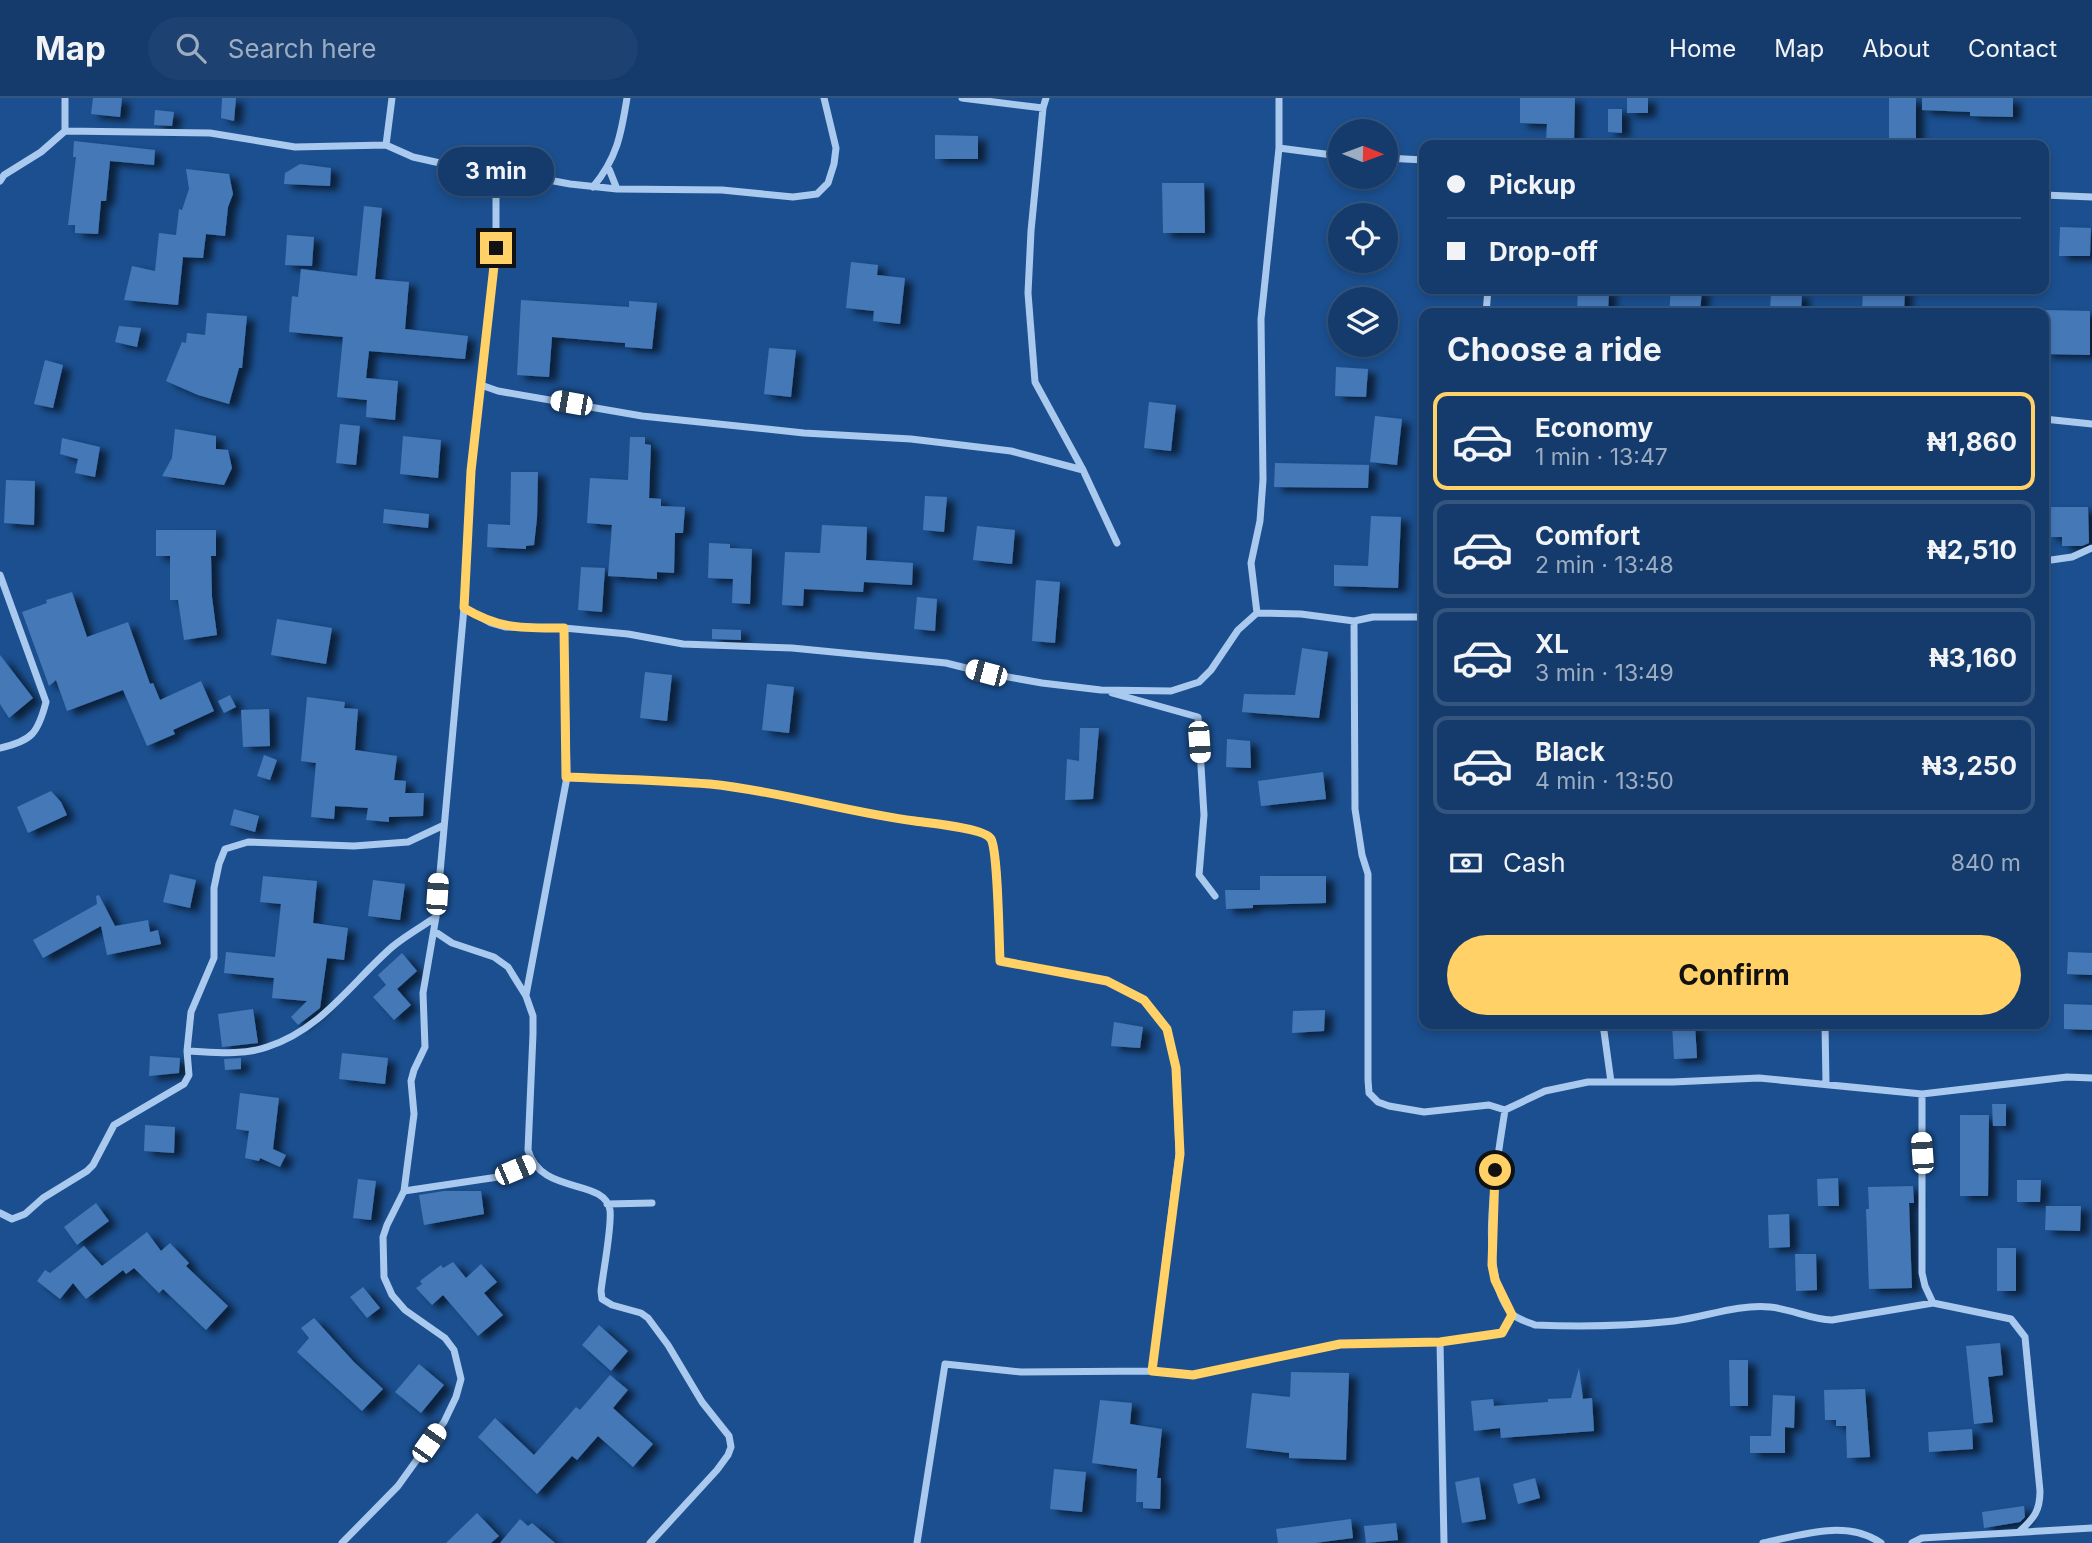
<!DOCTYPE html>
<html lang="en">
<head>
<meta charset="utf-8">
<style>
	:root { --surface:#143b6b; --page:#1d4271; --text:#f1f3f6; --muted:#9dadc1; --line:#33557e; --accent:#ffd166 }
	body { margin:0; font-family:Inter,sans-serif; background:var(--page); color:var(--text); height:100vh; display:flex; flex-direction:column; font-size:26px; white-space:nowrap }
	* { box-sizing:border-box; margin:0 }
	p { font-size:23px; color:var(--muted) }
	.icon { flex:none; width:38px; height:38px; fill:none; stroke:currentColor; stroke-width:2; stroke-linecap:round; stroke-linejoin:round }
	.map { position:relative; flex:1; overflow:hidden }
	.sheet { position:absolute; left:1419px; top:210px; width:630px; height:721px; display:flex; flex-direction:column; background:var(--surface); border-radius:14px; box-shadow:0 4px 10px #0003,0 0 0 2px var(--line) }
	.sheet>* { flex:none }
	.hud { position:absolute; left:1419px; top:42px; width:630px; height:154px; border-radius:14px; box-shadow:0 4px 10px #0003,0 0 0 2px var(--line); display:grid; align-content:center; height:154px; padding:0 28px; background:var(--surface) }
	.needle { width:46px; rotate:91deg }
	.buttons { position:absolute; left:1328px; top:21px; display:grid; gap:14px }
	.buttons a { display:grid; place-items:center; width:70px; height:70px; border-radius:50%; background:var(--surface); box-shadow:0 4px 10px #0003,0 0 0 2px var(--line); font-size:35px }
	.end { position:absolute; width:32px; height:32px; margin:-16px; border:9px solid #ffd166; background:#111; box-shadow:0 0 0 4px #111 }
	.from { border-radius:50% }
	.bubble { position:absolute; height:49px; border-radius:24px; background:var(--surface); box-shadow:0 4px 10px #0003,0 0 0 2px var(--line); font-size:23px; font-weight:700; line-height:49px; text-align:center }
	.car { position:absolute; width:21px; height:42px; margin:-21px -10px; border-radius:9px; box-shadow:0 0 5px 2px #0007; background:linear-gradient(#fff 24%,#345 0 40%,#fff 0 76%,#345 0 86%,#fff 0) }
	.hud b { display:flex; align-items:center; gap:24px; height:66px; font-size:26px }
	.hud b+b { border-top:2px solid var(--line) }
	.hud i { width:18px; height:18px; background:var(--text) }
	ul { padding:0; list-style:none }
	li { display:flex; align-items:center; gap:21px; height:98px; margin:0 14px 10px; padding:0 14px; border:4px solid var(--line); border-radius:14px }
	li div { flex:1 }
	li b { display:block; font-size:26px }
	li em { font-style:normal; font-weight:700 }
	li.active { border-color:var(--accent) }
	li>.icon { width:63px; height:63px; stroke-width:1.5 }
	h2 { padding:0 28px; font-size:32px; line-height:84px }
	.pay { display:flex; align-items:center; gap:18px; height:77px; padding:0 28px; font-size:26px }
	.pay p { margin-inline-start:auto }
	.primary-button { display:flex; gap:14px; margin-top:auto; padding:14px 28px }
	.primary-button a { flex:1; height:80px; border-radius:42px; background:var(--accent); color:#111; font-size:28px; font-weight:700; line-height:80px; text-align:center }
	header { display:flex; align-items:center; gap:42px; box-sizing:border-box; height:98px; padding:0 35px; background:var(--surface); border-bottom:2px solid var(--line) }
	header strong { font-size:33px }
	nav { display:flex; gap:38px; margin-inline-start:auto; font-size:24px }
	.search { width:490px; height:63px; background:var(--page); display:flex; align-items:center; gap:18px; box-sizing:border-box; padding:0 24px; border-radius:38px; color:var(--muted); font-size:26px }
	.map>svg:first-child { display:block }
	.building { fill:#4478b7; filter:url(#shadow) }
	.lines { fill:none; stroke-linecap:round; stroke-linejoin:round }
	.street { stroke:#a9c9ee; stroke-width:7 }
	.route { stroke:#ffd166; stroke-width:9 }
</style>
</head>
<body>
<header>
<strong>Map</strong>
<div class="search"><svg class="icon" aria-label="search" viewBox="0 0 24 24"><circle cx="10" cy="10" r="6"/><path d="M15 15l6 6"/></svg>Search here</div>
<nav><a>Home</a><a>Map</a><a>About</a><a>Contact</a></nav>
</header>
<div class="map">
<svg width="2092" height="1445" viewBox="0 0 2092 1445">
	<defs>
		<filter id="shadow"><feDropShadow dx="8" dy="4.5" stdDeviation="3.5" flood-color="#0009"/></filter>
	</defs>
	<rect width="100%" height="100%" fill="#1b4f8f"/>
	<!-- building -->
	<path class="building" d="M93,0H122L120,19L91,16Z
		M222,0H236L234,23L221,20Z
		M1520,0H1575L1574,44H1546L1547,26L1520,25Z
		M1627,0H1648V15H1627Z
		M1889,0H1916V47H1889Z
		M1922,0H2013V19L1970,18V14L1922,12Z
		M1608,11H1622V35L1608,34Z
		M155,12L174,14L172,28L154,27Z
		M935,37L978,38V61H935Z
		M74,43L155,52L154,67L110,63L106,103H101L98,136L75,135V127H68L76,59H73Z
		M300,66L331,70L330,88L284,86L285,75Z
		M186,71L229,76L233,96L228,109L225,138L206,136L203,160L183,159L178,207L124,202L132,168L155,173L159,135L176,137L179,111L182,112L189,91Z
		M1162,85H1204L1205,135H1163Z
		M364,108L382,110L375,181L409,184L405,231L468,238L465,261L369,253L366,280L398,283L395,322L366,319L367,302L337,299L343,239L289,234L292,198L298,199L301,171L357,178Z
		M2060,129L2091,130L2090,158H2059Z
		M287,137L314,139L312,168L285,167Z
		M851,164L878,167L877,177L905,180L900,226L873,223L874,213L846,210Z
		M1578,191L1609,192L1608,215H1577Z
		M1671,191L1702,192L1700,215H1669Z
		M1863,191H1905L1904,215H1862Z
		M1771,194L1802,196L1801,215H1770Z
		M521,202L629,209V203L657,205L652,251L625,249V245L552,239L549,279L517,277Z
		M2044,212L2090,213V257L2044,256Z
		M207,215L247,218L242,270H239L229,306L198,297L166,283L182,244L186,245L187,235L205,237Z
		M119,228L141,230L137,249L115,244Z
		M769,250L796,252L791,299L764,296Z
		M45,262L63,267L53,310L34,306Z
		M1336,269L1368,271L1366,299L1335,298Z
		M1149,304L1176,307L1171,353L1144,350Z
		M1375,318L1402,321L1397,367L1370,364Z
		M340,326L360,328L356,367L336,365Z
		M175,331L216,338V351L228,352L232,370L224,387L162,378L172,360Z
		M403,338L441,342L438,380L400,376Z
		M630,339H645V346L651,347L649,400L661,401V408L685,409L683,435H675L674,475L657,474V481L608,478L612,427L587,425L590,380L628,382Z
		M62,340L100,349L95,379L75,375L78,361L60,356Z
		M1275,365L1369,367L1368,390L1274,389Z
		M511,374H538L537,420L534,447L526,448V451L487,449L488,426L510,427Z
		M6,382L35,383L34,427L4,425Z
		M925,398L947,399L944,434L923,432Z
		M2049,409H2088L2089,445L2082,448H2062V439H2049Z
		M384,411L429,416L428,430L383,425Z
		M1371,418L1401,419L1398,490L1334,488V467L1368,468Z
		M822,427L867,429L866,462L913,465L912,487L864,484L863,494L804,491L803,508L782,507L785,454L820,455Z
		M977,428L1015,432L1012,466L973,462Z
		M156,432H216V458H211L212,499L217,537L184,542L178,502H170V458H156Z
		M709,445L730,446V450L752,451L750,506L732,505L733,481L708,480Z
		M581,469L605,470L602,514L578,512Z
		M1036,482L1060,484L1055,545L1032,543Z
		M72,494L87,539L128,524L150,586L153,585L160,602L201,583L214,613L173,632L175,636L147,648L123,592L67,613L56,582L49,588L22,514L47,505L46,502Z
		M917,499L937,501L935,533L914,531Z
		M277,521L332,530L326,566L271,557Z
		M712,531L741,532V542L712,541Z
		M1302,550L1328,554L1319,620L1242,614L1244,596L1295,597Z
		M0,557L33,600L9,620L0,606Z
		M645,574L672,577L667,623L640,620Z
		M767,586L794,589L789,635L762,632Z
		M230,597L236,609L224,615L218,603Z
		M307,599L345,604L344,610L358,611L355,652L397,658L394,682L406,683L405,695H424L423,718L389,719V724L366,722L368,710L335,708L334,721L311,719L316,665L301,663Z
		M269,611L270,648L243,649L241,612Z
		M1080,630H1099L1093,701L1065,702L1067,661L1079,663Z
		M1227,641L1250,643L1251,670L1226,669Z
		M264,657L277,662L270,682L257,678Z
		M1323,674L1326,701L1261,708L1258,683Z
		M51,693L61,704L67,717L28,735L17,709Z
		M234,711L259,718L255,734L230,727Z
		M170,776L196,782L190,810L163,804Z
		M263,778L317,783L313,825L348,830L344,862L327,860L320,910L298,927L291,919L307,903L272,900L274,880L224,875L226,854L275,859L281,806L260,804Z
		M1260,778H1326V805L1253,807V810L1226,811L1225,792H1260Z
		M373,782L405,786L400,822L368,818Z
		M99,797L115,828L148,822L150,834L158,832L161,846L107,857L101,828L43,860L33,842L97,806L96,798Z
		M2068,854L2092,855V877L2067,876Z
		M402,855L417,873L397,891L411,907L394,922L373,899L386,887L378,877Z
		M2064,906L2092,907V932L2064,931Z
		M253,911L258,945L222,949L218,916Z
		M1325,912L1324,933L1292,935L1293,913Z
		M1114,924L1143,929L1140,950L1111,948Z
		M1672,926H1695L1697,960L1674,961Z
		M342,955L388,960L385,986L339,981Z
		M150,958L180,960L179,975L149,978Z
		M241,960V971L225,972L224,961Z
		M240,995L279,1000L273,1051L286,1057L280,1069L260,1060L259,1063L245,1060L249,1033L236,1031Z
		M1992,1006H2006V1028H1993Z
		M1960,1017H1989L1988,1098H1960Z
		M145,1027L175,1029L174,1055L144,1053Z
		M1838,1080L1839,1108H1818L1817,1081Z
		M358,1081L376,1083L371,1122L353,1120Z
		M2017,1082H2041L2040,1104H2017Z
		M1913,1088L1914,1105H1909L1912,1190L1869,1191L1866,1111H1869L1868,1089Z
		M444,1093H481L484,1116L424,1127L419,1097Z
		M96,1105L109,1123L77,1147L64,1129Z
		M2046,1108H2081L2080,1133L2045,1132Z
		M1789,1116L1790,1149L1769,1150L1768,1117Z
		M147,1134L161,1153L170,1145L189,1165L186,1168L228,1208L206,1232L163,1191L159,1195L134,1170L126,1176L123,1172L86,1201L73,1185L60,1201L37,1183L45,1172L50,1175L84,1148L102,1168Z
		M1997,1150H2016V1193H1997Z
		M1795,1156H1816L1817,1192L1796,1193Z
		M453,1164L466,1180L481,1166L497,1184L484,1195L503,1217L478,1238L443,1197L432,1207L416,1190L422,1186L420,1183L441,1167L443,1170Z
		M363,1189L380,1210L367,1220L350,1199Z
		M314,1220L354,1264L383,1291L362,1313L297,1254L309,1240L301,1230Z
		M599,1227L628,1253L611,1273L582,1247Z
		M2000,1245L2003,1277L1988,1279L1993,1324L1974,1326L1966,1248Z
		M1729,1262H1748V1308H1730Z
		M419,1266L444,1287L421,1315L395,1294Z
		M1579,1270L1583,1301L1592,1300L1594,1333L1501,1340L1500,1330L1474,1333L1471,1303L1493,1301L1494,1308L1548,1304V1301L1571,1300Z
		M1291,1274L1349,1275L1346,1362L1289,1360V1355L1246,1350L1252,1295L1290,1299Z
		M610,1277L628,1292L613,1310L653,1346L633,1369L598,1338L577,1362L572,1358L537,1396L478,1339L495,1320L534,1357L576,1309L580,1312Z
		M1865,1291L1870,1359L1847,1360L1846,1328H1836V1322H1825L1824,1292Z
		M1773,1297L1795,1298L1794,1330L1785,1329V1355H1750V1338H1771Z
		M1100,1302L1132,1305L1130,1326L1162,1331L1157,1380H1161L1160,1411L1143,1410V1404H1136L1137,1371L1092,1365Z
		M1972,1331L1973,1351L1929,1354L1928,1334Z
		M1054,1371L1086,1374L1082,1414L1050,1411Z
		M1479,1379L1486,1421L1462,1425L1455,1384Z
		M1535,1380L1540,1400L1518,1406L1513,1386Z
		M2024,1408L2025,1419L2020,1424L1984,1430L1982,1414Z
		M477,1415L499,1438L491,1445H446Z
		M520,1421L528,1428L532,1425L555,1445H500Z
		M1351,1421L1353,1440L1315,1445H1278L1276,1431Z
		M1396,1425L1398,1442L1366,1445L1364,1428Z"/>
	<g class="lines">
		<!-- street -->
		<path class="street" d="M962,0L1043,10
			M1046,0L1043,10L1031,133L1028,195L1035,284L1083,372L1117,445
			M65,33V0
			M386,47L392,0
			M1279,50L1340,58
			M1386,60L1424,62
			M468,71L496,98
			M609,71L617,91
			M0,83L4,77L41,54L65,33L210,35L295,49L386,47L413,59L467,71L511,75L570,86L617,91L722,92L793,99L817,96L828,85L834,66L836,50L824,0
			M593,89C617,60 621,37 627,0
			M2044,97L2092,99
			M1486,215L1488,191
			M481,287L498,293L642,318L804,335L911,341L1011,353L1083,372
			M2044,321L2092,326
			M2044,463L2072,459L2092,450
			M0,477L46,604C38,635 32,643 0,650
			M464,510L491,525L505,529L564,530L628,536L683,546L792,550L946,565L986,575L1042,585L1101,592L1171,593L1199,584L1211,572L1238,532L1257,515L1301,516L1354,523L1373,519H1424
			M1257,515L1251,465L1260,423L1263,382L1261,221L1279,50V0
			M1354,523L1355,711L1362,757L1368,776V982L1369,995L1378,1004L1389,1008L1424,1014L1489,1007L1505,1012L1545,993L1588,984H1673L1759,980L1922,996L2067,979L2092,980
			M1112,595L1198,619L1204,717L1199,777L1215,798
			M567,679C614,681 663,682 710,686C779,693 846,714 915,723C929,725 984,729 991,741C999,754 999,843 1000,863L1107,883L1144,902L1167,931L1176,970L1179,1056L1152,1273
			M434,833L452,845L494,859L508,869L526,898L533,918V936L528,1052C541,1098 604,1079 610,1112C612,1129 603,1174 601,1193L602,1201L612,1207L641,1215L648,1220L668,1247L702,1304L729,1338L731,1349L728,1357L717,1372L650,1445
			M526,897L567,679L564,530
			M1603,926L1611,984
			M1825,926L1826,986
			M187,953C213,954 242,958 267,949C321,932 351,885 392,849C405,838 421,829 436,819
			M1922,996V1175L1925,1188L1933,1205
			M1505,1012C1497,1064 1476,1172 1511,1215C1516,1221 1528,1224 1535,1227C1582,1229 1628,1228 1674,1223C1705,1219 1738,1206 1770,1209C1791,1211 1810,1221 1832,1222L1933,1205L2011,1221L2025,1239L2040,1393C2040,1413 2034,1420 2020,1433
			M404,1093L498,1079L532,1064
			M607,1106L652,1105
			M0,1115L12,1121L25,1116L43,1100L87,1073L93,1067L114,1027L184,986L189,977L187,953L191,914L214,860V790L219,766L225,751L248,744L354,748L408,744L442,728
			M1440,1244L1444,1445
			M342,1445L398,1388L444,1324L456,1299L461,1281L454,1252L445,1240L405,1212L392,1197L384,1179L383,1139L387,1127L404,1093L414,1016L411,983L414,972L425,949L423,895L436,819L464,510L471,373L496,150V98L511,75
			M917,1445L945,1266L1021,1274L1152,1273L1193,1277L1340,1246L1440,1244L1502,1235L1512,1217
			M1763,1445C1801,1437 1846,1421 1881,1445
			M1912,1445L1922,1440L2092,1430"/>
	</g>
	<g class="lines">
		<!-- route -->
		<path class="route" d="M496,150L471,373L464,510C501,532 523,530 564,530L566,679C614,681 663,682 710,686C779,693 846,714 915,723C928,725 985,730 991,741C998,753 999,843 1000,863L1107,883L1144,902L1167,931L1176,970L1180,1056L1152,1273L1193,1277L1340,1246L1440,1244L1502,1235L1512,1217L1495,1182L1492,1167L1495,1072"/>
	</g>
</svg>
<div class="buttons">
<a><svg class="needle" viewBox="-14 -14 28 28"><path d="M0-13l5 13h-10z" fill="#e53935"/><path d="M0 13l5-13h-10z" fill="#9dadc1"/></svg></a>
<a><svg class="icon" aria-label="locate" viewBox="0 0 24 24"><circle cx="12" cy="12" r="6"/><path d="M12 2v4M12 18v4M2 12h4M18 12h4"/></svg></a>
<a><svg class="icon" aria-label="layers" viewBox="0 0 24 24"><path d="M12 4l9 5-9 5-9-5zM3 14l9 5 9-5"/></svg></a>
</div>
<i class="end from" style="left:1495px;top:1072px"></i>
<i class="end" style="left:496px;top:150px"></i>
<div class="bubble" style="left:438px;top:49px;width:116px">3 min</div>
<i class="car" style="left:571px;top:305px;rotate:280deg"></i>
<i class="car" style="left:986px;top:575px;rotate:285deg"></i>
<i class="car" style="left:1199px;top:644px;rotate:176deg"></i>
<i class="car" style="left:437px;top:796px;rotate:4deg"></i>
<i class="car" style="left:1922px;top:1055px;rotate:356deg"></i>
<i class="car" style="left:515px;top:1072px;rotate:67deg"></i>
<i class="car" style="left:429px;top:1345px;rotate:35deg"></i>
<div class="hud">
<b><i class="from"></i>Pickup</b>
<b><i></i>Drop-off</b>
</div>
<section class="sheet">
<h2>Choose a ride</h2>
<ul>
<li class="active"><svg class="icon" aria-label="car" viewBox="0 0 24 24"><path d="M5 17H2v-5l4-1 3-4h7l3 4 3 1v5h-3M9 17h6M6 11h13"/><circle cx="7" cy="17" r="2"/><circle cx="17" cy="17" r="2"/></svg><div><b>Economy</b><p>1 min · 13:47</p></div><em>₦1,860</em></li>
<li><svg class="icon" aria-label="car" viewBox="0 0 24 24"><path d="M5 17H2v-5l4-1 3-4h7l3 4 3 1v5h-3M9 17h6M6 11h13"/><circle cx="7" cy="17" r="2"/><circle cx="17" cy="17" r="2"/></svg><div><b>Comfort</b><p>2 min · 13:48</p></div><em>₦2,510</em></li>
<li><svg class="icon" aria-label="car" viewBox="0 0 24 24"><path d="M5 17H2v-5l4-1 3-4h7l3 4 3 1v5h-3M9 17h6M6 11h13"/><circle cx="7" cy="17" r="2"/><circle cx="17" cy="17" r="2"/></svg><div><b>XL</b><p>3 min · 13:49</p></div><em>₦3,160</em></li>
<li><svg class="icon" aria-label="car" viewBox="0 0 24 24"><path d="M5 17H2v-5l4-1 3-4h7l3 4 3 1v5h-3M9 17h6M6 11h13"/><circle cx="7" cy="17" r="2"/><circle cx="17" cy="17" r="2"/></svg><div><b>Black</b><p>4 min · 13:50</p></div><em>₦3,250</em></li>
</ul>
<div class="pay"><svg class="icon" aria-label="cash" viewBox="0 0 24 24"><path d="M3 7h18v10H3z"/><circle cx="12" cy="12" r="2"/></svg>Cash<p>840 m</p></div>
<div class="primary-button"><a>Confirm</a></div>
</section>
</div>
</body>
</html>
